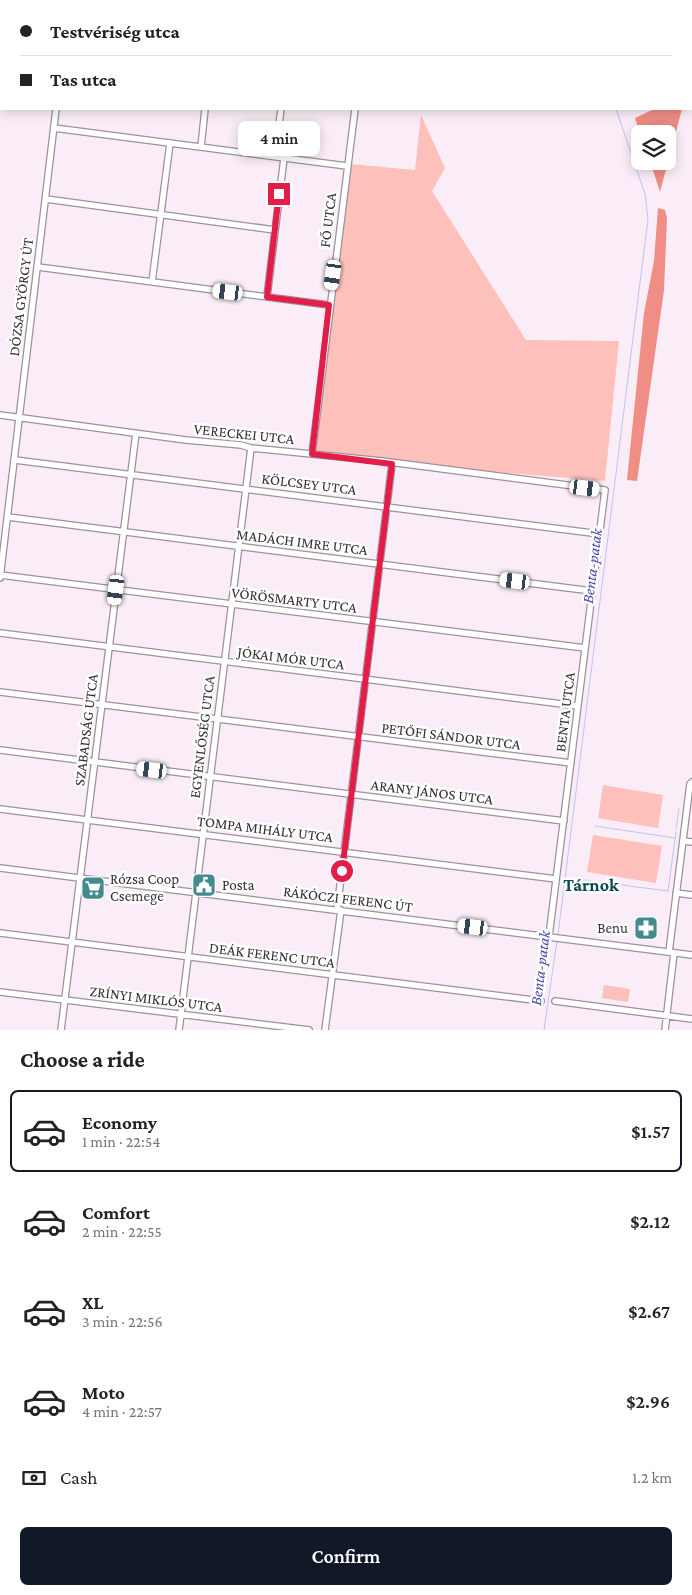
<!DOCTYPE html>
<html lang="en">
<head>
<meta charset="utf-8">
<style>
	:root { --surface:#fff; --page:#f2f2f2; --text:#222; --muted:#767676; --line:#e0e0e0; --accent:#111827 }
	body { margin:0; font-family:"Crimson Pro",serif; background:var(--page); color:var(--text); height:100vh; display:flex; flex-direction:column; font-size:19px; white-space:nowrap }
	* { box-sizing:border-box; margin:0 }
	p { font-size:16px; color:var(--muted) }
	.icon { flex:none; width:28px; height:28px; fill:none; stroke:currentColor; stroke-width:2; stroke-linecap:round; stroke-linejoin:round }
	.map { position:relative; height:1030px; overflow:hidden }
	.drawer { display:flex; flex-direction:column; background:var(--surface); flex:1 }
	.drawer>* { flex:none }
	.top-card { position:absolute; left:0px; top:0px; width:692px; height:110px; box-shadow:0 2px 12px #0003; display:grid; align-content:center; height:110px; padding:0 20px; background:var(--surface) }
	.fabs { position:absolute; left:631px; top:125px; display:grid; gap:10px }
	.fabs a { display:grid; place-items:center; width:45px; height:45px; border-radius:8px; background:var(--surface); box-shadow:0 2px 12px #0003; font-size:25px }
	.end { position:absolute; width:22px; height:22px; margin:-11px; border:6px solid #e11d48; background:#fff; box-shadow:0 0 0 2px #fff }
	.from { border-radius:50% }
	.bubble { position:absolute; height:35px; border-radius:8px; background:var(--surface); box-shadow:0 2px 12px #0003; font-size:16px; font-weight:600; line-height:35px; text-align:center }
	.car { position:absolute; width:15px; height:30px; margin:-15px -8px; border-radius:6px; box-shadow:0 0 4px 1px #0007; background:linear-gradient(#fff 24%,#345 0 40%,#fff 0 76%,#345 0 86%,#fff 0) }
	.top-card b { display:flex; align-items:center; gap:18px; height:48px; font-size:19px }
	.top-card b+b { border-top:1px solid var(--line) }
	.top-card i { width:12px; height:12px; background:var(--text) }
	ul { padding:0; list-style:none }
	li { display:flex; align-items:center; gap:15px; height:82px; margin:0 10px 8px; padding:0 10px; border:2px solid transparent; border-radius:8px }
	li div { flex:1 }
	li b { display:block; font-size:19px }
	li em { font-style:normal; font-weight:600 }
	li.selected { border-color:var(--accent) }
	li>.icon { width:45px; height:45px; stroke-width:1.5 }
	h2 { padding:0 20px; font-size:22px; line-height:60px }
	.pay { display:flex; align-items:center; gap:12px; height:55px; padding:0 20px; font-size:19px }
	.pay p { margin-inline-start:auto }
	.action { display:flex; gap:10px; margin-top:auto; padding:10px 20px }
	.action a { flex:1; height:58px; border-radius:8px; background:var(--accent); color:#fff; font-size:20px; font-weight:600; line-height:58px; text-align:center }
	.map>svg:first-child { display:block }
	.green { fill:#fdc0ba }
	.forest { fill:#f08d85 }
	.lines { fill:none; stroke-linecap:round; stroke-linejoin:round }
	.stream { stroke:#bdc3f7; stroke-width:1 }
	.minor-casing { stroke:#9d919b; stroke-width:8 }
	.minor { stroke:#fff; stroke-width:5.5 }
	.route { stroke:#e11d48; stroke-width:6 }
	.labels { text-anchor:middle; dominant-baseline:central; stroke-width:5; stroke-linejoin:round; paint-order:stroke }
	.street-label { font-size:15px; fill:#342f33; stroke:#fff }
	.poi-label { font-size:15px; fill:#342f33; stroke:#fff; text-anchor:start }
	.water-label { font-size:16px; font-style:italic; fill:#4a48a9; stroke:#fff }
	.quarter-label { font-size:18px; font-weight:bold; fill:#08494d; stroke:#fff }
</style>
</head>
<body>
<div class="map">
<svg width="692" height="1030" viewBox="0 0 692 1030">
	<rect width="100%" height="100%" fill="#faedf7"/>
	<!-- green -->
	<path class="green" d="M421,115L445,168L432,191L526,340L619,341L605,481L315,457L351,164L415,170Z
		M603,785L663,795L658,828L598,818Z
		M593,835L662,846L656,883L587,872Z
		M604,985L630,989L628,1002L602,998Z"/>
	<!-- forest -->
	<path class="forest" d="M654,109H682L660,192L650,161H668V134H640L635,118Z
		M658,208L665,210L667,218L664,290L637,481L627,480L644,313L654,261Z"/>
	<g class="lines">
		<!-- stream -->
		<path class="stream" d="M611,0V1
			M595,826L675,838
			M676,829L679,808
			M583,880L668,891L676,832
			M558,935L648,219L645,194L616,109
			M544,1030L557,941"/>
		<!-- minor casing -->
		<g class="minor-casing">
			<path id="minor" d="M355,0L356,1
				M68,1V0
				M54,128L347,166
				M201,147L205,109
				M275,156L281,109
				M46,199L275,230
				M38,267L329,305
				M152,282L170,143
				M267,297L284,158
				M0,415L186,440L241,445L251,448L382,461L605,490L549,936
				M312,454L355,109
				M15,460L600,534
				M8,517L592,591
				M0,575L585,648
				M0,578L56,109
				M0,633L578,706
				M0,692L571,763
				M0,750L564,821
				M0,809L556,879
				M683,841L692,842
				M0,868L692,955
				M676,893L692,895
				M337,910L392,464
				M0,933L541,1001
				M669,952L690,784L692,782
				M0,992L309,1030
				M555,1001L692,1019
				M61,1030L136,433
				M179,1030L251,448
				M325,1030L341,910
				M665,1030L674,953"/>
		</g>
		<!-- minor -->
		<use href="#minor" class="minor"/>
	</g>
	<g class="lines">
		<!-- route -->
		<path class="route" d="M279,194L267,297L329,305L312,454L392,464L342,871"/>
	</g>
	<!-- icons -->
	<defs>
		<g id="civic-square" transform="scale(1.25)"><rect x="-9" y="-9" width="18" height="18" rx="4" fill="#448b90" stroke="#fff"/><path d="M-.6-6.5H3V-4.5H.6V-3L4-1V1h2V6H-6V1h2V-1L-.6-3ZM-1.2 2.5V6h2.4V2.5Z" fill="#fff"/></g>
		<g id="supermarket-square" transform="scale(1.25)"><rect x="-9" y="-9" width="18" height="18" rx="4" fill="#448b90" stroke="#fff"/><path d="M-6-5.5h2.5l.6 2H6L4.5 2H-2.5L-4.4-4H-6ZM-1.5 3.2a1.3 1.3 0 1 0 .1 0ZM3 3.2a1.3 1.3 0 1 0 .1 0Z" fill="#fff"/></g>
		<g id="pharmacy-square" transform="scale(1.25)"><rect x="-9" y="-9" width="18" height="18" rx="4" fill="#448b90" stroke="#fff"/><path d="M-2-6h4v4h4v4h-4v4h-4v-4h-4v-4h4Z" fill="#fff"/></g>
	</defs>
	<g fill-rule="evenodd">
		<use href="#civic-square" x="204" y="885"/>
		<use href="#supermarket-square" x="93" y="888"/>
		<use href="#pharmacy-square" x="646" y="928"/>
	</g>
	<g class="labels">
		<!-- street labels -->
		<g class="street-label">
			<text transform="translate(328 220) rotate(-83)">FŐ UTCA</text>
			<text transform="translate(21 297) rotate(-83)">DÓZSA GYÖRGY ÚT</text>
			<text transform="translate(244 434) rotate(6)">VERECKEI UTCA</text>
			<text transform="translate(309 484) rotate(7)">KÖLCSEY UTCA</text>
			<text transform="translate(302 542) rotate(7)">MADÁCH IMRE UTCA</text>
			<text transform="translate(294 600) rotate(7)">VÖRÖSMARTY UTCA</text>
			<text transform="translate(291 658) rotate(7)">JÓKAI MÓR UTCA</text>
			<text transform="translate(565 712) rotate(-83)">BENTA UTCA</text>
			<text transform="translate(86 730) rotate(-83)">SZABADSÁG UTCA</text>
			<text transform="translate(451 736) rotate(7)">PETŐFI SÁNDOR UTCA</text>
			<text transform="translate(202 737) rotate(-83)">EGYENLŐSÉG UTCA</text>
			<text transform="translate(432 792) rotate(7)">ARANY JÁNOS UTCA</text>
			<text transform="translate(265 829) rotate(7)">TOMPA MIHÁLY UTCA</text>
			<text transform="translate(348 899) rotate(7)">RÁKÓCZI FERENC ÚT</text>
			<text transform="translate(272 955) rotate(7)">DEÁK FERENC UTCA</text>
			<text transform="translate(156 999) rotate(7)">ZRÍNYI MIKLÓS UTCA</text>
		</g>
		<!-- poi labels -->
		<g class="poi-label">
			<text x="110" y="879">Rózsa Coop<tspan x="110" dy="17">Csemege</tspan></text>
			<text x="222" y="885">Posta</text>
			<text x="628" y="928" text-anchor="end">Benu</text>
		</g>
		<!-- water labels -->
		<g class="water-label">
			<text transform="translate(592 566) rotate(-83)">Benta-patak</text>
			<text transform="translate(540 968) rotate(-83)">Benta-patak</text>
		</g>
		<!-- quarter labels -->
		<g class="quarter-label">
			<text x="591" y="885">Tárnok</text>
		</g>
	</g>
</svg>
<div class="fabs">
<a><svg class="icon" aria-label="layers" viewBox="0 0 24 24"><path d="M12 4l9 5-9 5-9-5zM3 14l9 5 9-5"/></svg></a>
</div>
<i class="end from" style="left:342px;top:871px"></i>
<i class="end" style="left:279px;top:194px"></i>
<div class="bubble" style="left:238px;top:121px;width:82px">4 min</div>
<i class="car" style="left:333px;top:275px;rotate:188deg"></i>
<i class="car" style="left:228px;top:292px;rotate:277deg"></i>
<i class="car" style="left:585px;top:488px;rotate:97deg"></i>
<i class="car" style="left:515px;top:581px;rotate:277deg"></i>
<i class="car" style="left:116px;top:590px;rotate:187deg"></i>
<i class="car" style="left:152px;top:770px;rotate:277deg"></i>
<i class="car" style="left:473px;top:927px;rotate:277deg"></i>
<div class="top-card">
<b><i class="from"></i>Testvériség utca</b>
<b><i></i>Tas utca</b>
</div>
</div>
<section class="drawer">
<h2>Choose a ride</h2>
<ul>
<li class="selected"><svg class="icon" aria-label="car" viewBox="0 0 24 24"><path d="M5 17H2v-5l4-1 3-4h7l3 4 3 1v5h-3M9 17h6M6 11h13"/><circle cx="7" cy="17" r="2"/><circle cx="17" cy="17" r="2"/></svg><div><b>Economy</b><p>1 min · 22:54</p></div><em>$1.57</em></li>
<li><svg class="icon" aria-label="car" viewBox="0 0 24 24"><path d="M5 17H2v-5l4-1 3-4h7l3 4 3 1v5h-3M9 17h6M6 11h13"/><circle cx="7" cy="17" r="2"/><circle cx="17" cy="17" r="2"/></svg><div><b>Comfort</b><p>2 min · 22:55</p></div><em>$2.12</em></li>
<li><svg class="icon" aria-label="car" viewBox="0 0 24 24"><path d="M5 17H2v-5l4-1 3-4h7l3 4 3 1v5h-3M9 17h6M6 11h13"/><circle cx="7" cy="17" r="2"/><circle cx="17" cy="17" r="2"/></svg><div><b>XL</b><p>3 min · 22:56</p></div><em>$2.67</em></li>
<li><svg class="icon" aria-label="car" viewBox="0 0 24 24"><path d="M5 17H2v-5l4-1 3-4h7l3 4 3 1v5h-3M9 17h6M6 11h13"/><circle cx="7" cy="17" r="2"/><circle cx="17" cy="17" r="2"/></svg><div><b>Moto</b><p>4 min · 22:57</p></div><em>$2.96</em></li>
</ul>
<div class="pay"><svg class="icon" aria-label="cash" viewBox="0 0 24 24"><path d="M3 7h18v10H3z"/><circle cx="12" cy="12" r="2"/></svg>Cash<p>1.2 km</p></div>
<div class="action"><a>Confirm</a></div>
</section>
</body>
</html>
